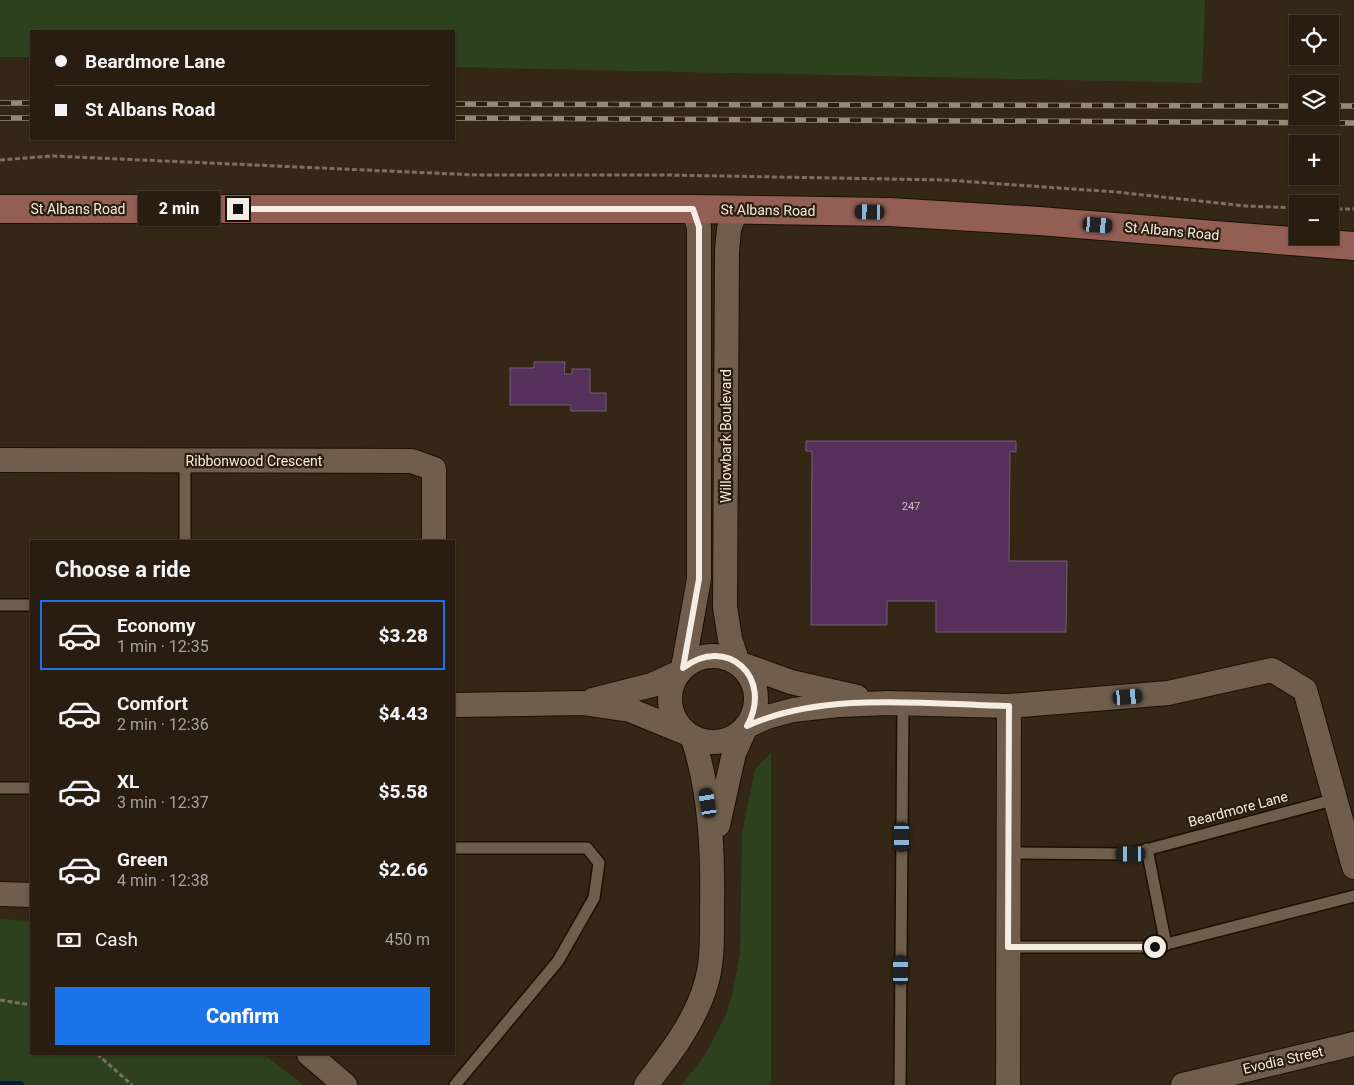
<!DOCTYPE html>
<html lang="en">
<head>
<meta charset="utf-8">
<style>
	:root { --surface:#281d10; --page:#342a1e; --text:#f1f3f6; --muted:#a5a29f; --line:#443b30; --accent:#1a73e8 }
	body { margin:0; font-family:Roboto,sans-serif; background:var(--page); color:var(--text); height:100vh; display:flex; flex-direction:column; font-size:19px; white-space:nowrap }
	* { box-sizing:border-box; margin:0 }
	p { font-size:16px; color:var(--muted) }
	.icon { flex:none; width:28px; height:28px; fill:none; stroke:currentColor; stroke-width:2; stroke-linecap:round; stroke-linejoin:round }
	.map { position:relative; flex:1; overflow:hidden }
	.sheet { position:absolute; left:30px; top:540px; width:425px; height:515px; display:flex; flex-direction:column; background:var(--surface); border-radius:0px; box-shadow:0 1px 4px #0004,0 0 0 1px var(--line) }
	.sheet>* { flex:none }
	.hud { position:absolute; left:30px; top:30px; width:425px; height:110px; border-radius:0px; box-shadow:0 1px 4px #0004,0 0 0 1px var(--line); display:grid; align-content:center; height:110px; padding:0 25px; background:var(--surface) }
	.controls { position:absolute; left:1289px; top:15px; display:grid; gap:10px }
	.controls a { display:grid; place-items:center; width:50px; height:50px; border-radius:0px; background:var(--surface); box-shadow:0 1px 4px #0004,0 0 0 1px var(--line); font-size:25px }
	.end { position:absolute; width:22px; height:22px; margin:-11px; border:6px solid #f6ede2; background:#111; box-shadow:0 0 0 2px #111 }
	.from { border-radius:50% }
	.bubble { position:absolute; height:35px; border-radius:0px; background:var(--surface); box-shadow:0 1px 4px #0004,0 0 0 1px var(--line); font-size:16px; font-weight:800; line-height:35px; text-align:center }
	.car { position:absolute; width:15px; height:30px; margin:-15px -8px; border-radius:6px; box-shadow:0 0 4px 1px #0007; background:linear-gradient(#222 24%,#8ab4d8 0 40%,#222 0 76%,#8ab4d8 0 86%,#222 0) }
	.hud b { display:flex; align-items:center; gap:18px; height:48px; font-size:19px }
	.hud b+b { border-top:1px solid var(--line) }
	.hud i { width:12px; height:12px; background:var(--text) }
	ul { padding:0; list-style:none }
	li { display:flex; align-items:center; gap:15px; height:70px; margin:0 10px 8px; padding:0 15px; border:2px solid transparent; border-radius:0px }
	li div { flex:1 }
	li b { display:block; font-size:19px }
	li em { font-style:normal; font-weight:800 }
	li.current { border-color:var(--accent) }
	li>.icon { width:45px; height:45px; stroke-width:1.5 }
	h2 { padding:0 25px; font-size:22px; line-height:60px }
	.pay { display:flex; align-items:center; gap:12px; height:55px; padding:0 25px; font-size:19px }
	.pay p { margin-inline-start:auto }
	.cta { display:flex; gap:10px; margin-top:auto; padding:10px 25px }
	.cta a { flex:1; height:58px; border-radius:0px; background:var(--accent); color:#fff; font-size:20px; font-weight:800; line-height:58px; text-align:center }
	.map>svg:first-child { display:block }
	.green { fill:#2d411f }
	.lines { fill:none; stroke-linecap:round; stroke-linejoin:round }
	.stream { stroke:#041941; stroke-width:8 }
	.building { fill:#54305a; stroke:#706072 }
	.lane-casing { stroke:#1c1002; stroke-width:14 }
	.street-casing { stroke:#1c1002; stroke-width:26 }
	.secondary-casing { stroke:#1c1002; stroke-width:30 }
	.path { stroke:#7b6f60; stroke-width:3; stroke-dasharray:5 2.5; stroke-linecap:butt }
	.lane { stroke:#6e5e4b; stroke-width:11 }
	.street { stroke:#6e5e4b; stroke-width:24 }
	.secondary { stroke:#935f55; stroke-width:28 }
	.rail-casing { stroke:#94897b; stroke-width:5.5 }
	.rail { stroke:#2b1e0c; stroke-width:4; stroke-dasharray:11; stroke-linecap:butt }
	.route { stroke:#f6ede2; stroke-width:6 }
	.labels { text-anchor:middle; dominant-baseline:central; stroke-width:4.5; stroke-linejoin:round; paint-order:stroke }
	.number-label { font-size:11px; fill:#cebec0 }
	.street-label { font-size:14px; fill:#f6ede2; stroke:#2b1e0c }
</style>
</head>
<body>
<div class="map">
<svg width="1354" height="1085" viewBox="0 0 1354 1085">
	<rect width="100%" height="100%" fill="#352716"/>
	<!-- green -->
	<path class="green" d="M0,0H1205L1202,83L454,67V31H31V57H0Z
		M771,753V1085H682L704,1056L725,1017L732,996L740,953L742,833L755,769Z
		M0,919L31,921V1054H264L303,1085H0Z"/>
	<g class="lines">
		<!-- stream -->
		<path class="stream" d="M0,1085H20"/>
	</g>
	<!-- building -->
	<path class="building" d="M534,362H565L564,374H572V369H590V393H606V411H571V405H510V368H534Z
		M806,441H1016V452L1010,451L1009,561H1067L1066,632H936V601H887V625H811L812,451H806Z"/>
	<g class="lines">
		<!-- lane casing -->
		<g class="lane-casing">
			<path id="lane" d="M185,541V461
				M0,605H31
				M0,788H31
				M454,848H587L599,863L594,898L558,961L455,1085
				M1147,849L1166,945
				M1008,853L1131,854L1336,799
				M1008,947H1155L1354,896
				M900,1085L903,703"/>
		</g>
		<!-- street casing -->
		<g class="street-casing">
			<path id="street" d="M736,210L729,229L727,251L725,607L730,639L738,663
				M0,460L412,461L434,469V541
				M670 699a43 43 0 1 1 86 0a43 43 0 1 1-86 0Z
				M738,663L791,682L857,697
				M683,668L699,579V227L693,209
				M593,700L652,685L678,673
				M454,705L582,703L630,710L686,733
				M747,726L767,717L793,710L838,705L889,703L1009,706L1168,693L1272,670L1305,690L1354,867
				M718,825L734,753L745,729
				M0,894L31,895
				M309,1054L345,1085
				M646,1085C670,1054 695,1022 706,984C713,961 712,934 712,911C713,852 711,795 693,738
				M1008,1085L1009,706
				M1183,1085L1354,1044"/>
		</g>
		<!-- secondary casing -->
		<g class="secondary-casing">
			<path id="secondary" d="M0,209H693L889,212L1039,221L1354,246"/>
		</g>
		<!-- path -->
		<path class="path" d="M0,160L53,156L477,175H665L945,180L1116,192L1246,206L1298,208
			M1330,209H1354
			M0,1000L31,1005
			M97,1054L132,1085"/>
		<!-- lane -->
		<use href="#lane" class="lane"/>
		<!-- street -->
		<use href="#street" class="street"/>
		<!-- secondary -->
		<use href="#secondary" class="secondary"/>
		<!-- rail casing -->
		<g class="rail-casing">
			<path id="rail" d="M0,103H31
				M454,104L1298,106
				M1330,106H1354
				M0,118H31
				M454,118L1354,123"/>
		</g>
		<!-- rail -->
		<use href="#rail" class="rail"/>
	</g>
	<g class="lines">
		<!-- route -->
		<path class="route" d="M238,209H693L699,227V579L683,668C727,634 774,678 747,726C824,691 926,704 1009,706L1008,947H1155"/>
	</g>
	<g class="labels">
		<!-- number labels -->
		<g class="number-label">
			<text x="911" y="506">247</text>
		</g>
		<!-- street labels -->
		<g class="street-label">
			<text x="78" y="209">St Albans Road</text>
			<text transform="translate(768 210) rotate(1)">St Albans Road</text>
			<text transform="translate(1172 231) rotate(5)">St Albans Road</text>
			<text transform="translate(726 436) rotate(-90)">Willowbark Boulevard</text>
			<text x="254" y="461">Ribbonwood Crescent</text>
			<text transform="translate(1238 809) rotate(-15)">Beardmore Lane</text>
			<text transform="translate(1283 1060) rotate(-13)">Evodia Street</text>
		</g>
	</g>
</svg>
<div class="controls">
<a><svg class="icon" aria-label="locate" viewBox="0 0 24 24"><circle cx="12" cy="12" r="6"/><path d="M12 2v4M12 18v4M2 12h4M18 12h4"/></svg></a>
<a><svg class="icon" aria-label="layers" viewBox="0 0 24 24"><path d="M12 4l9 5-9 5-9-5zM3 14l9 5 9-5"/></svg></a>
<a>+</a>
<a>−</a>
</div>
<i class="end from" style="left:1155px;top:947px"></i>
<i class="end" style="left:238px;top:209px"></i>
<div class="bubble" style="left:138px;top:191px;width:82px">2 min</div>
<i class="car" style="left:870px;top:212px;rotate:271deg"></i>
<i class="car" style="left:1098px;top:225px;rotate:95deg"></i>
<i class="car" style="left:1128px;top:697px;rotate:85deg"></i>
<i class="car" style="left:708px;top:803px;rotate:350deg"></i>
<i class="car" style="left:902px;top:837px;rotate:180deg"></i>
<i class="car" style="left:1131px;top:854px;rotate:270deg"></i>
<i class="car" style="left:901px;top:970px;rotate:0deg"></i>
<div class="hud">
<b><i class="from"></i>Beardmore Lane</b>
<b><i></i>St Albans Road</b>
</div>
<section class="sheet">
<h2>Choose a ride</h2>
<ul>
<li class="current"><svg class="icon" aria-label="car" viewBox="0 0 24 24"><path d="M5 17H2v-5l4-1 3-4h7l3 4 3 1v5h-3M9 17h6M6 11h13"/><circle cx="7" cy="17" r="2"/><circle cx="17" cy="17" r="2"/></svg><div><b>Economy</b><p>1 min · 12:35</p></div><em>$3.28</em></li>
<li><svg class="icon" aria-label="car" viewBox="0 0 24 24"><path d="M5 17H2v-5l4-1 3-4h7l3 4 3 1v5h-3M9 17h6M6 11h13"/><circle cx="7" cy="17" r="2"/><circle cx="17" cy="17" r="2"/></svg><div><b>Comfort</b><p>2 min · 12:36</p></div><em>$4.43</em></li>
<li><svg class="icon" aria-label="car" viewBox="0 0 24 24"><path d="M5 17H2v-5l4-1 3-4h7l3 4 3 1v5h-3M9 17h6M6 11h13"/><circle cx="7" cy="17" r="2"/><circle cx="17" cy="17" r="2"/></svg><div><b>XL</b><p>3 min · 12:37</p></div><em>$5.58</em></li>
<li><svg class="icon" aria-label="car" viewBox="0 0 24 24"><path d="M5 17H2v-5l4-1 3-4h7l3 4 3 1v5h-3M9 17h6M6 11h13"/><circle cx="7" cy="17" r="2"/><circle cx="17" cy="17" r="2"/></svg><div><b>Green</b><p>4 min · 12:38</p></div><em>$2.66</em></li>
</ul>
<div class="pay"><svg class="icon" aria-label="cash" viewBox="0 0 24 24"><path d="M3 7h18v10H3z"/><circle cx="12" cy="12" r="2"/></svg>Cash<p>450 m</p></div>
<div class="cta"><a>Confirm</a></div>
</section>
</div>
</body>
</html>
